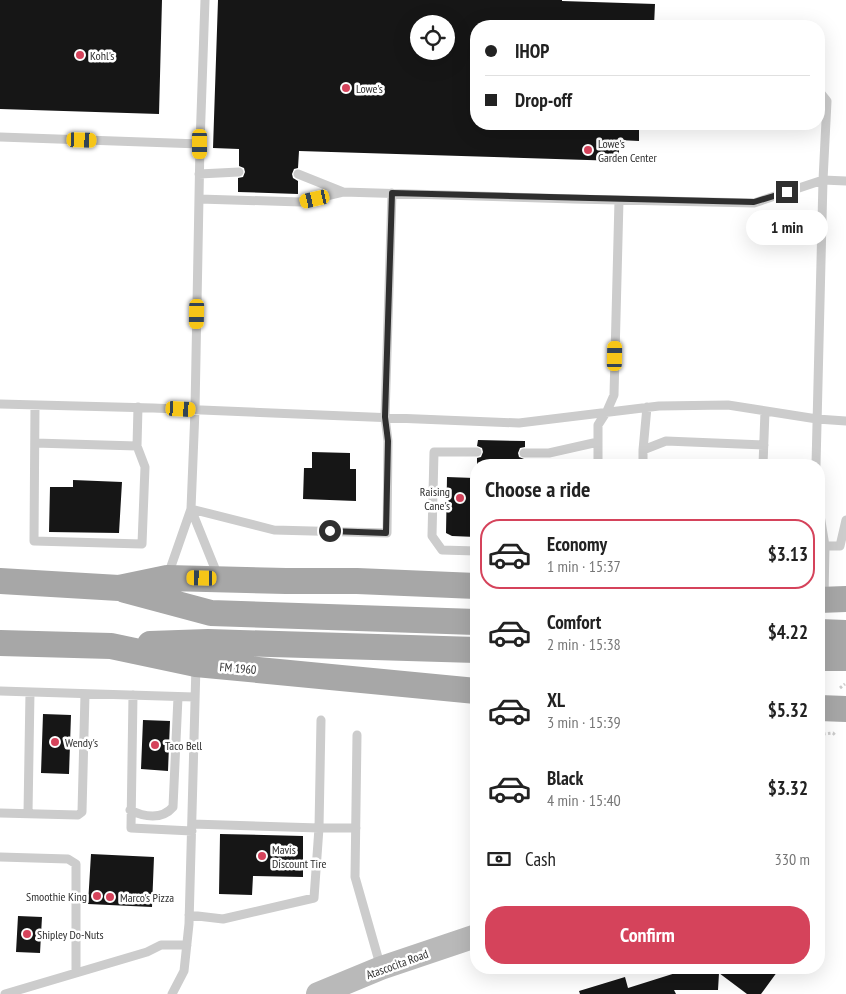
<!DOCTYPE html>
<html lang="en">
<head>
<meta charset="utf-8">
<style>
	:root { --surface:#fff; --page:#f6f6f6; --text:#222; --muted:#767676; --line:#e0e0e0; --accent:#d5435b }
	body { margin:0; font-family:"PT Sans Narrow",sans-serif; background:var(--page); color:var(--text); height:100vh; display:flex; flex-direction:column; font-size:19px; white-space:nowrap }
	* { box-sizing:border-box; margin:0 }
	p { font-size:16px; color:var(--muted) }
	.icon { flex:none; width:28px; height:28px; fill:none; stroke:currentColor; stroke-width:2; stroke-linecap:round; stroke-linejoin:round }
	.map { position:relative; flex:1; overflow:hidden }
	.panel { position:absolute; left:470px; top:459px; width:355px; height:515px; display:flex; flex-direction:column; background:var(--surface); border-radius:20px; box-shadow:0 5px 20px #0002 }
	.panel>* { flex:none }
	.banner { position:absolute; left:470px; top:20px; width:355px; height:110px; border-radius:20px; box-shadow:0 5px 20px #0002; display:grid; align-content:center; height:110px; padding:0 15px; background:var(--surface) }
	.controls { position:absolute; left:410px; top:15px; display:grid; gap:10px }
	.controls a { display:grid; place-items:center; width:45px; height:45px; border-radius:50%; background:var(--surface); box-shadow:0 5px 20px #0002; font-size:25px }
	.end { position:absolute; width:22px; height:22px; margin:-11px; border:6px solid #2f2f2f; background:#fff; box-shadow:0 0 0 2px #fff }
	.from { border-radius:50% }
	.bubble { position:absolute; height:35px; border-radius:18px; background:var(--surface); box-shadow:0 5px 20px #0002; font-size:16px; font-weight:700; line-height:35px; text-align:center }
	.car { position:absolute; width:15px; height:30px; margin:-15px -8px; border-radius:6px; box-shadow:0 0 4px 1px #0007; background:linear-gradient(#f5c518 24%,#345 0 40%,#f5c518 0 76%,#345 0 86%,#f5c518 0) }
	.banner b { display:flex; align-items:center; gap:18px; height:48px; font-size:19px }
	.banner b+b { border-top:1px solid var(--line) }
	.banner i { width:12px; height:12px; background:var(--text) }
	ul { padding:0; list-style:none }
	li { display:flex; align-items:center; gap:15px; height:70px; margin:0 10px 8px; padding:0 5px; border:2px solid transparent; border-radius:20px }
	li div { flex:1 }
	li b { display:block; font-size:19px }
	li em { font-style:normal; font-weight:700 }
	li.selected { border-color:var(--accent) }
	li>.icon { width:45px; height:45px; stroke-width:1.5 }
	h2 { padding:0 15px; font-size:22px; line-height:60px }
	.pay { display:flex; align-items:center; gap:12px; height:55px; padding:0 15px; font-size:19px }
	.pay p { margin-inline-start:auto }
	.primary-button { display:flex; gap:10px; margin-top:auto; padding:10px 15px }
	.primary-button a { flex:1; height:58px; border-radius:20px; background:var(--accent); color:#fff; font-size:20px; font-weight:700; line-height:58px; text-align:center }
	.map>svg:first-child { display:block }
	.building { fill:#161616; fill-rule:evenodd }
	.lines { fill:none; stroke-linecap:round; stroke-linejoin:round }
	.path { stroke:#ccc; stroke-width:3; stroke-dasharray:2.5 2.5; stroke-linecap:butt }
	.service { stroke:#ccc; stroke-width:9 }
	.secondary { stroke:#b9b9b9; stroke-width:24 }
	.primary { stroke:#a7a7a7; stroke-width:26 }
	.primary-bridge { stroke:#a7a7a7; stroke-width:26 }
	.route { stroke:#2f2f2f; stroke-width:6 }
	.poi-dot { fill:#d5435b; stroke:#fff; stroke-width:2 }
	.labels { text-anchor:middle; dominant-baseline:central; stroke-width:5; stroke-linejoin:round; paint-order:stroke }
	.poi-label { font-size:12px; fill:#2f2f2f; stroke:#fff; text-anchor:start }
	.street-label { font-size:12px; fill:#2f2f2f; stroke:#fff }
</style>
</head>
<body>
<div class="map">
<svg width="846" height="994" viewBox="0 0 846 994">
	<rect width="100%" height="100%" fill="#fff"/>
	<!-- building -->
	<path class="building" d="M0,0H162L159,114L0,109Z
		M218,0H562V1L655,4L654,26H476V124H639V141L619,140V161L299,151L298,168L294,169L292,174L293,178L298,181V194L238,192V178L243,177L245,172L244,168L239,166V149L213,148ZM419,24H446V51H419Z
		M478,440L525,441V447L520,448L518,453L519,457L524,459V465L477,464V458L481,457L483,452L482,448L477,446Z
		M312,452L350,453V469H356V501L303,499L304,468H312Z
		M447,477L474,478L473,518H476V537L452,536L446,533Z
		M73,480L122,482L119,533L49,532L50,487H73Z
		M43,714L71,715L69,774L41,773Z
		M143,720L170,721L168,771L141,769Z
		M220,834L303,836V877L253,876L252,895L219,894Z
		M91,854L154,857L152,907L88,904Z
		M18,916L42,917L40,953L16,952Z
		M682,968H780L761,994H747L719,973L718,990H674L676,994H580L579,991L625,977L628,988L682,971Z"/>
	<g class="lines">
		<!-- path -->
		<path class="path" d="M840,688L845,684
			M823,734L833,733L836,736"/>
		<!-- service -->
		<path class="service" d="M0,137L200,144L195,410L191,509L274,530L387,533L388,441L385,417L392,193
			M200,144L205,0
			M199,174L239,172
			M298,174L343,192
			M199,199L301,202L343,192L574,199L754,203L823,180L846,181
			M0,404L153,408L519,423L659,406L728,405L817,419L846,421
			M35,405L34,541L142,544L145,467L137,446L138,407
			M35,443L137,446
			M643,450L647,407
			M524,453H549L598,442
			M598,465V425L607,411L614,395L619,200
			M643,465V450L666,441L764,445
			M763,465L765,411
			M816,465L823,180L827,101L819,91
			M819,509L825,546L824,597
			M820,546H840L846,520
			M476,551L442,550L432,536L434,452H477
			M168,575L191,509L218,576
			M0,691L194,697
			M133,695L131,828L192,831
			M357,735L355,877L381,968
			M130,810C144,817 162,820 173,807L178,697
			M0,813L78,815L82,812L85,694
			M28,813L30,692
			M192,824L319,828L321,720
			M0,857L68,859L76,864V972
			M189,915L223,919L314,898L319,828H356
			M5,994L147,952L161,945H187
			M172,994L184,971L189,924L196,665"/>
		<!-- secondary -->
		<path class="secondary" d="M318,994L381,968L476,936"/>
		<!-- primary -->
		<path class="primary" d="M0,581L119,588L167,578L286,581H357L476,586
			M125,590L211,613L476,622
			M819,600L846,599
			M0,643L111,646L196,664L476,691
			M150,644L208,642L476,650
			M819,708L846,709"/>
		<!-- primary-bridge -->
		<path class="primary-bridge" d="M819,632L846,633
			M819,658H846"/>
	</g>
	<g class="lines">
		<!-- route -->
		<path class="route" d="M330,531L386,533L388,441L385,417L392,193L754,202L787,192"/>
	</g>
	<!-- markers -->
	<g class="poi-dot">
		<circle cx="80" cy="55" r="5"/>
		<circle cx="346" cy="88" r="5"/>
		<circle cx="588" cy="150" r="5"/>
		<circle cx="460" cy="498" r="5"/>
		<circle cx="55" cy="742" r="5"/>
		<circle cx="155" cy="745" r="5"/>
		<circle cx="262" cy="856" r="5"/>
		<circle cx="97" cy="896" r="5"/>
		<circle cx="110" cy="897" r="5"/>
		<circle cx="27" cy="934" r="5"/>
	</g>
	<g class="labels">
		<!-- poi labels -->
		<g class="poi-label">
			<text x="90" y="55">Kohl's</text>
			<text x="356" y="88">Lowe's</text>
			<text x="598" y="143">Lowe's<tspan x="598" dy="14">Garden Center</tspan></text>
			<text x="450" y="491" text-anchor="end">Raising<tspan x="450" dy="14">Cane's</tspan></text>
			<text x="65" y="742">Wendy's</text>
			<text x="165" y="745">Taco Bell</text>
			<text x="272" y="849">Mavis<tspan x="272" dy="14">Discount Tire</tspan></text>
			<text x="87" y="896" text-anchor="end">Smoothie King</text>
			<text x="120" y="897">Marco's Pizza</text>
			<text x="37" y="934">Shipley Do-Nuts</text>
		</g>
		<!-- street labels -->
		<g class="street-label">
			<text transform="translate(238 668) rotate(5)">FM 1960</text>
			<text transform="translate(397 964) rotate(-20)">Atascocita Road</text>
		</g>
	</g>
</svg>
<div class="controls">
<a><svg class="icon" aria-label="locate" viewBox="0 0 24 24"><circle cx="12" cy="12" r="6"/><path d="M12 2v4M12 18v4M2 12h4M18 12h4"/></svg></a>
</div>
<i class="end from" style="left:330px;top:531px"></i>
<i class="end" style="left:787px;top:192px"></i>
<div class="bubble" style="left:746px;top:210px;width:82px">1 min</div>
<i class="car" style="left:82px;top:140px;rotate:92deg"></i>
<i class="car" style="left:200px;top:144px;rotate:180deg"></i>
<i class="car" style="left:315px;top:199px;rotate:257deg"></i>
<i class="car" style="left:197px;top:314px;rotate:181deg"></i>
<i class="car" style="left:615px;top:356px;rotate:1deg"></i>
<i class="car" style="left:181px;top:409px;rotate:93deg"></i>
<i class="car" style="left:202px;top:578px;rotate:271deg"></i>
<div class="banner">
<b><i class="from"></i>IHOP</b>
<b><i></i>Drop-off</b>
</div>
<section class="panel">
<h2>Choose a ride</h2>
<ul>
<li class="selected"><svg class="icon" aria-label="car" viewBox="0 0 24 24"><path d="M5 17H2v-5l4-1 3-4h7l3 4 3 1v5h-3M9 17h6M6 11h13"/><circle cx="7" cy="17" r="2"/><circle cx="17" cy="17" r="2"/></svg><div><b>Economy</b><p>1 min · 15:37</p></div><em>$3.13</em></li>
<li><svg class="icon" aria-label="car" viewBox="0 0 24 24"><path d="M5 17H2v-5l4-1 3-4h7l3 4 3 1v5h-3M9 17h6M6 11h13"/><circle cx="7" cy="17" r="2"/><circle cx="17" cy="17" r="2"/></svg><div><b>Comfort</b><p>2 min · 15:38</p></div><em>$4.22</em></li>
<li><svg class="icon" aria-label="car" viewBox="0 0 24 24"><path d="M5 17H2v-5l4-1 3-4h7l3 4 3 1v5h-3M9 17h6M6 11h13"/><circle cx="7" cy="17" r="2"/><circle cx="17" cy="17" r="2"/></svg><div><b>XL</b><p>3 min · 15:39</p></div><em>$5.32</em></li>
<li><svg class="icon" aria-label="car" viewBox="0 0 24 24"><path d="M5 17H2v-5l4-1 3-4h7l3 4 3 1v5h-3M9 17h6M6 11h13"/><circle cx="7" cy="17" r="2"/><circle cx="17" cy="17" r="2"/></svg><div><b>Black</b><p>4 min · 15:40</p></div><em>$3.32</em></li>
</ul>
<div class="pay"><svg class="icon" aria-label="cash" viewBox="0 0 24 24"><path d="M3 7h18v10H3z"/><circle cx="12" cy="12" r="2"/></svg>Cash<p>330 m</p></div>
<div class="primary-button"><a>Confirm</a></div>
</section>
</div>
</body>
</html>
